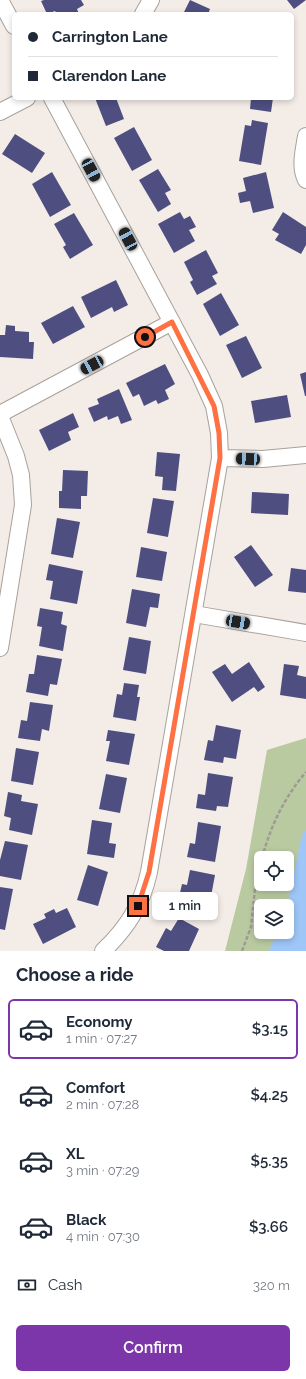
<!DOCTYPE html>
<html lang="en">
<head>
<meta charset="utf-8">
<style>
	:root { --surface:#fff; --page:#f2f2f3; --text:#1f2937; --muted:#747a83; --line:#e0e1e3; --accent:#7c36a9 }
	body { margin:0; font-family:Raleway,sans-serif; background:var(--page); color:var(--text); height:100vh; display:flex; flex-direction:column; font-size:15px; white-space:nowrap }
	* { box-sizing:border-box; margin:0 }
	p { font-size:13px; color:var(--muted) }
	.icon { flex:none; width:22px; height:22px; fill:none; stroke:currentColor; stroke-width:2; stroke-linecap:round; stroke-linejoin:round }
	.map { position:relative; height:951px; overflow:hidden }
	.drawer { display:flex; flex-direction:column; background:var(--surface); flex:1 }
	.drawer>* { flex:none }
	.guide { position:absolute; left:12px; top:12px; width:282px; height:88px; border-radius:6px; box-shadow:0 2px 6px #0003; display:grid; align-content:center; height:88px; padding:0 16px; background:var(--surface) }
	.tools { position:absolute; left:254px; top:851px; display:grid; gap:8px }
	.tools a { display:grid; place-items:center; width:40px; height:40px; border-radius:6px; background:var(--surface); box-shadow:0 2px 6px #0003; font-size:20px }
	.end { position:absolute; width:18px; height:18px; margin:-9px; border:5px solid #ff7043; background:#111; box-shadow:0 0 0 2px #111 }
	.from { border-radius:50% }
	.bubble { position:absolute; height:28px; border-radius:6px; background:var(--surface); box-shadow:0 2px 6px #0003; font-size:13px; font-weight:600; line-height:28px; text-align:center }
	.car { position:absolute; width:12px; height:24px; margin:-12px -6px; border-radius:5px; box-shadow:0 0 3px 1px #0007; background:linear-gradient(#222 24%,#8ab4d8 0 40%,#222 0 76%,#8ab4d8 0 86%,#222 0) }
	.guide b { display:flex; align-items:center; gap:14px; height:38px; font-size:15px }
	.guide b+b { border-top:1px solid var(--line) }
	.guide i { width:10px; height:10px; background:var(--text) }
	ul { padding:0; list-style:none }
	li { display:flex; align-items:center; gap:12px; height:60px; margin:0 8px 6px; padding:0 8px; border:2px solid transparent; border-radius:6px }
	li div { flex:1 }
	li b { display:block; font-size:15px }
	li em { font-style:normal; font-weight:600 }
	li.active { border-color:var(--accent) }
	li>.icon { width:36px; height:36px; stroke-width:1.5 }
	h2 { padding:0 16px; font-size:18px; line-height:48px }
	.pay { display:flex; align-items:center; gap:10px; height:44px; padding:0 16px; font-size:15px }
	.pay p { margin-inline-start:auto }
	.button { display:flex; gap:8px; margin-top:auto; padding:8px 16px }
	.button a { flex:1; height:46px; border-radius:6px; background:var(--accent); color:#fff; font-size:16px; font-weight:600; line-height:46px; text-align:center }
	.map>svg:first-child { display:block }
	.green { fill:#b9caa1; fill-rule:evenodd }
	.water { fill:#9ec6f6 }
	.building { fill:#4e4f80 }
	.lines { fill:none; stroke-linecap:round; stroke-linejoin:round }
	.street-casing { stroke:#a8a19c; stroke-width:18 }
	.path { stroke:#9f9a96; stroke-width:2.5; stroke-dasharray:4 2; stroke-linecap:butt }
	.street { stroke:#fff; stroke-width:16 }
	.route { stroke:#ff7043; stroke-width:5 }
</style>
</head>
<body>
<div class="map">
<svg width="306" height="951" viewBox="0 0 306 951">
	<rect width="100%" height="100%" fill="#f3ece7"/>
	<!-- green -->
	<path class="green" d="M306,738V951H225L246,869L267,750ZM261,858H287V884H261ZM261,906H287V932H261Z"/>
	<!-- water -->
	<path class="water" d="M306,830V951H269L277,932H287V906L302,835Z"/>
	<!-- building -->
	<path class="building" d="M44,0H81L84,5L77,9L79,14H57L55,11L47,14L41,1Z
		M190,0L210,9L208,14H183Z
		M287,0H306L294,9Z
		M95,98H116L124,119L106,126Z
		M251,98H273L271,112L250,109Z
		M252,120L268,123L261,165L239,161L245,125L251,126Z
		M134,127L152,160L132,171L114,138Z
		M15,134L45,153L32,173L2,154Z
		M158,169L171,190L165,193L171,204L158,212L139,180Z
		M52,172L71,205L50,217L32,184Z
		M266,172L274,208L253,213L250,201L240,203L238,193L246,191L243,178Z
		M180,212L184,219L190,216L196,227L189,230L195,241L174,253L158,224Z
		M283,212L306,227V245L301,254L275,240L279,234L272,230Z
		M74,213L93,245L70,259L63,247L66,245L54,224Z
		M206,250L218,273L212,276L217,284L197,295L190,282L193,280L184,262Z
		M116,280L128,305L114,312L112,307L91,318L81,297Z
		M221,293L239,325L220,336L203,304Z
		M73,306L85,327L53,344L41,323Z
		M6,325L15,326V331L29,332V342H34L33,359L0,357V335H5Z
		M246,336L262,368L242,378L226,345Z
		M165,364L175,384L165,390L169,399L158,404L156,400L144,406L139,394L133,397L126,383Z
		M306,372V396H305L300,374Z
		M119,389L132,420L121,424L118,416L108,420L107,416L94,422L88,408L99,404L97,399Z
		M287,395L291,417L255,423L251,401Z
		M73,413L79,427L68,432L71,440L49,451L39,430Z
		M157,452L180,454L176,491L162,490L163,477L155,476Z
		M63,470L88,471L87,496H81V509L59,508V491H62Z
		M252,492L289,494L288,515L251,513Z
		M153,498L174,501L168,537L147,533Z
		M57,518L80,522L73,558L51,554Z
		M251,545L273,575L255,587L234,557Z
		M141,547L167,552L162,581L136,577Z
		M49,564L83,571L77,604L50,599L53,581L46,580Z
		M291,568L306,570V593L288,591Z
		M132,589L160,594L158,608L150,607L146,627L126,623Z
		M40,608L63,612L61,624L67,626L63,651L39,646L42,627L37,626Z
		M129,637L151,641L146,674L123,670Z
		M37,655L62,659L57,685L50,684L48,696L26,692L29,674H34Z
		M249,662L265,687L258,692L254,687L232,702L212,672L225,664L232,674Z
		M284,664L299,666L297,675L306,677V699L280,695Z
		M124,683L139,685L137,697H140L136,721L113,717L117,694L122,695Z
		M30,702L53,705L49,731L42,729L40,741L18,738L21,720L27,721Z
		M216,725L241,730L236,759L224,757L223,763L204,760L208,740L213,741Z
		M108,730L135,734L129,765L106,761L110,741H106Z
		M16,748L39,752L33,785L11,781Z
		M208,773L233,777L228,807L217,806L216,811L196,808L198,794L205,795Z
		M106,774L127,778L120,813L99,809Z
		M8,792L22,795L21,801L38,804L32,835L9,830L11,818L4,816Z
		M92,820L112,823L109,843L116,844L114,858L87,854Z
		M198,822L221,826L215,862L187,857L190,843L195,844Z
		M5,841L28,845L21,880L0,876V860Z
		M88,865L108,872L98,906L77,900Z
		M190,870L215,875L209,907L193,904L192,909L177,906L182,884L187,885Z
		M0,887L13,889L5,930L0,929Z
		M67,908L76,927L43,944L33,924L46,918L44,914L54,909L56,913Z
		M179,918L199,929L189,951H164L156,947L166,928L171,931Z"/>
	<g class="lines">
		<!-- street casing -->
		<g class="street-casing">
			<path id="street" d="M0,0L14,26
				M143,14L151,0
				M52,98L200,375L214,406L219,433L220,458L149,872C142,905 127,928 103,951
				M0,112L27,98
				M306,136C304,150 299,166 306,180
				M0,414L172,322
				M0,416L16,456L21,475L23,505L0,648
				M220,458L263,459L306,455
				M194,614L306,633"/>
		</g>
		<!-- path -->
		<path class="path" d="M262,858C271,825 284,798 306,772
			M242,951L251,927L256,879L261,862"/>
		<!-- street -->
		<use href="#street" class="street"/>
	</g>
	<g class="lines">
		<!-- route -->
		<path class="route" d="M138,906L149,872L220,458L219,433L214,406L172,322L145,337"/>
	</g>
</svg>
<div class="tools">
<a><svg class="icon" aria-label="locate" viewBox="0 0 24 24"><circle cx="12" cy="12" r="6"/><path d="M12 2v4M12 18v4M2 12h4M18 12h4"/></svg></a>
<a><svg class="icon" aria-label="layers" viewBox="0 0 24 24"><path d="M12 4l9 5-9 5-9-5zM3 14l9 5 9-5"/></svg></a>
</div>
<i class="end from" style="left:145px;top:337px"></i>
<i class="end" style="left:138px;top:906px"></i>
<div class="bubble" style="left:152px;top:892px;width:66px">1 min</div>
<i class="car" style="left:91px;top:170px;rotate:152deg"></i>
<i class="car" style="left:128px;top:239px;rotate:332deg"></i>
<i class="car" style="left:92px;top:365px;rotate:242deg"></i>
<i class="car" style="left:248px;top:459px;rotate:273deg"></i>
<i class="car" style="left:238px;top:622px;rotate:100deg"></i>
<div class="guide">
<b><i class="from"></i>Carrington Lane</b>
<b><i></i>Clarendon Lane</b>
</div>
</div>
<section class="drawer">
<h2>Choose a ride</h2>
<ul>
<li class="active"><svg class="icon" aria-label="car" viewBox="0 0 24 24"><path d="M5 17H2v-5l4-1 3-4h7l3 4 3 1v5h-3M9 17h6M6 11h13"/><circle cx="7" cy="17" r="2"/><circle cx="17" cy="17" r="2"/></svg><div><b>Economy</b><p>1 min · 07:27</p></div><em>$3.15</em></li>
<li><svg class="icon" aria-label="car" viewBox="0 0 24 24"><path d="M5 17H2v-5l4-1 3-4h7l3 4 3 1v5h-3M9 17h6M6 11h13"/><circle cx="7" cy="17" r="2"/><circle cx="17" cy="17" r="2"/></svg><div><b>Comfort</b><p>2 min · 07:28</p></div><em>$4.25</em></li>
<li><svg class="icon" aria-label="car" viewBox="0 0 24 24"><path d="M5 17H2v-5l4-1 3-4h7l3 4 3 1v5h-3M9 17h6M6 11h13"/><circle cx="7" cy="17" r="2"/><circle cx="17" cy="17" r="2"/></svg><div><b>XL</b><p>3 min · 07:29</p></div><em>$5.35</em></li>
<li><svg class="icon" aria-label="car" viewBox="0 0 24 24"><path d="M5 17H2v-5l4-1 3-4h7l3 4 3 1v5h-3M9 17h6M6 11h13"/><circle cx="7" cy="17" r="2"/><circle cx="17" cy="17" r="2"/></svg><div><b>Black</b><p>4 min · 07:30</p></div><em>$3.66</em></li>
</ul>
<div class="pay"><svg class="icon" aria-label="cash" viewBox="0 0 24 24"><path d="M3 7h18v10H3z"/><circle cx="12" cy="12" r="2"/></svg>Cash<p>320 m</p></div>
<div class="button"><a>Confirm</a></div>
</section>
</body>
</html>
